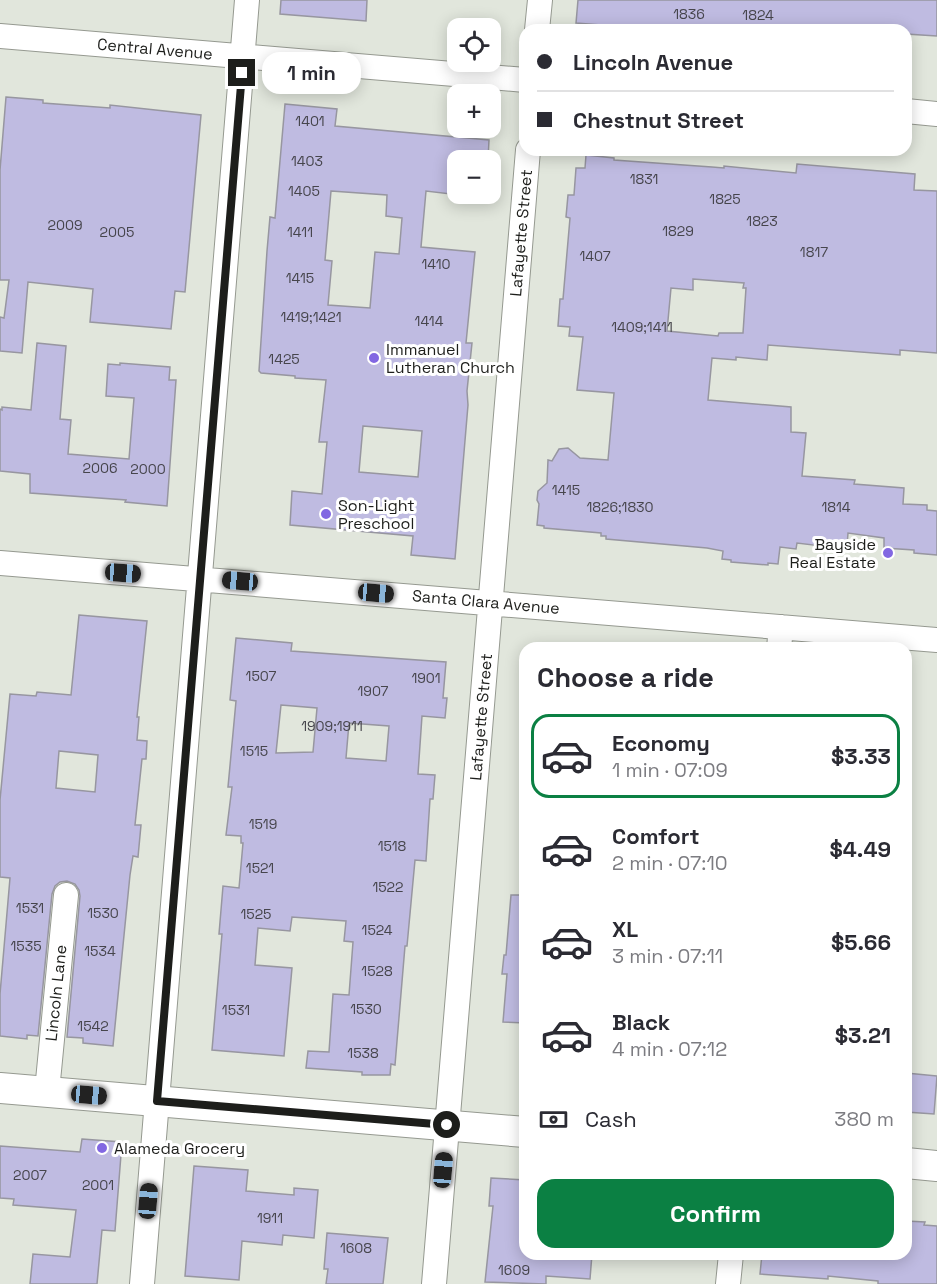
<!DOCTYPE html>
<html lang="en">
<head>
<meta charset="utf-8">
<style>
	:root { --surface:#fff; --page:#f2f2f3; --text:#2b2b33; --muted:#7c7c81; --line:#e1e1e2; --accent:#0b8043 }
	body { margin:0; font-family:"Space Grotesk",sans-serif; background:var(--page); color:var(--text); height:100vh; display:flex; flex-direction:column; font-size:22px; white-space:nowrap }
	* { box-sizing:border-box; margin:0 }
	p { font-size:20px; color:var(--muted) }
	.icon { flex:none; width:33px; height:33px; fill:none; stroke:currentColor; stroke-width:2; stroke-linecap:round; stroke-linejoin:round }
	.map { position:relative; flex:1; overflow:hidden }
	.sheet { position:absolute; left:519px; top:642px; width:393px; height:618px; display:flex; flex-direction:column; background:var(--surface); border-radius:18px; box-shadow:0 3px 15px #0003 }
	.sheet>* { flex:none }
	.hud { position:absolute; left:519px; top:24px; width:393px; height:132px; border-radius:18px; box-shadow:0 3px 15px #0003; display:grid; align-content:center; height:132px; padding:0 18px; background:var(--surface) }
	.tools { position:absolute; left:447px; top:18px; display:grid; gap:12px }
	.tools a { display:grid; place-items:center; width:54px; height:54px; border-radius:12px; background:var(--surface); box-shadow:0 3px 15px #0003; font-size:30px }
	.end { position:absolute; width:27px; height:27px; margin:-14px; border:8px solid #1d1e1b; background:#fff; box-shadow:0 0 0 3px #fff }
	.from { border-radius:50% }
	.bubble { position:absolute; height:42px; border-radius:18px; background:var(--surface); box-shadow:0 3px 15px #0003; font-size:20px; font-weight:700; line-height:42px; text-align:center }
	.car { position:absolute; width:18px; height:36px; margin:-18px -9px; border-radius:8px; box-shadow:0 0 4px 2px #0007; background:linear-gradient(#222 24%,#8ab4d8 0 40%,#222 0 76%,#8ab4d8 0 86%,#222 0) }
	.hud b { display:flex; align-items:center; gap:21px; height:57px; font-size:22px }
	.hud b+b { border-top:2px solid var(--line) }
	.hud i { width:15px; height:15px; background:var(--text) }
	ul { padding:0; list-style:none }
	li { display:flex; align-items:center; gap:18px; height:84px; margin:0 12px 9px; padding:0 6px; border:3px solid transparent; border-radius:18px }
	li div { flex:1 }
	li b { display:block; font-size:22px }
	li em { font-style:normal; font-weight:700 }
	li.selected { border-color:var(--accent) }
	li>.icon { width:54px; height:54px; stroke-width:1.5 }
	h2 { padding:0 18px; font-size:27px; line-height:72px }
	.pay { display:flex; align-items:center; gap:15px; height:66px; padding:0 18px; font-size:22px }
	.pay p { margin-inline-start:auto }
	.action { display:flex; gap:12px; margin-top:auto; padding:12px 18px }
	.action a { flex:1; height:69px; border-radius:18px; background:var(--accent); color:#fff; font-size:24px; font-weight:700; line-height:69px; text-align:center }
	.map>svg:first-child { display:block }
	.building { fill:#bfbbe1; stroke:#9796a0; stroke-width:1.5; fill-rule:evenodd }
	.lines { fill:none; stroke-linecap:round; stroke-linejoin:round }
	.minor-casing { stroke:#959990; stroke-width:26 }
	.major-casing { stroke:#959990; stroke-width:32 }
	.minor { stroke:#fff; stroke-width:24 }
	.major { stroke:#fff; stroke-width:30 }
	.route { stroke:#1d1e1b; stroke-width:8 }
	.poi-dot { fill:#8267e2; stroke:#fff; stroke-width:2 }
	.labels { text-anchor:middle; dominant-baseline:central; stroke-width:6; stroke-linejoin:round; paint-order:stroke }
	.number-label { font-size:14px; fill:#46454c }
	.street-label { font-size:16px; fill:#1d1e1b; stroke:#fff }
	.poi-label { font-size:16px; fill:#1d1e1b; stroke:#fff; text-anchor:start }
</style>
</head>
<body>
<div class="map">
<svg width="937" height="1284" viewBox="0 0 937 1284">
	<rect width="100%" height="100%" fill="#e1e6dc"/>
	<!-- building -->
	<path class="building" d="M281,0H367L366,21L280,14Z
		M578,0H937V36L906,34V30H672L650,28V30H626V27L576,23Z
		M6,97L43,100V103L110,108V105L201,115L185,292L175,291L171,329L90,322L93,289L28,282L22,353L0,351V317L4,318L9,280H0V170Z
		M285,104L337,109L335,126L489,140L488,160H458V194H476V197L426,191L421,247L475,252L466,343H472L467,391L468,405L455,559L411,555L413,536L290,525L292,491L322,494L327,442H319L326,380L295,378V376L261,373L259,371L267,251L270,217L275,218ZM331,191L387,195L386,216L402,218L399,254L375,252L370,308L328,305L332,261L325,260ZM363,426L422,431L418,477L359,472Z
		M586,155L614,158V160L712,167L724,168V166L796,173L797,164L915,174L914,190L937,191V353L900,350V355L768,345L767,360L736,357V360L712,358L708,400L791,407V432L806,433L802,476L855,480L854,484L904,488L903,504L927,505V510L937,511V555L914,553V550L884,548V538L848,533L847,546L838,545V548L797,543L796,549L780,547L778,564L768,563V565L731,562V560L722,559L723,551L707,548L606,539V536H601V533L544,528V526L537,525L539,504L537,500L538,491L547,483L548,460L552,461L559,449L568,448L580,458L608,460L614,393L577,390L583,337L569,336L570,327L558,326L560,299H563L570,218L566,217L568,195H574L576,168H585ZM693,279L744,283L743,288H746L743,333H719L718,336L667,331L671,288L693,290Z
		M37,343L66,346L60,419L71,420L68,454L129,459L134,398L106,396L108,364L120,365V363L170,367L169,380H176L167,506L125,502L126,500L30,493V474L0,471V409L2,410V407L31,410Z
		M79,615L147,621L137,717H139L137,740L147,741L146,759H142L135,825H141L138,857L133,856L130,875L113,1046L83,1043V1038L67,1037L80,896L79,890L75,884L67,881L60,882L55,886L52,894L38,1036L27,1035V1039L0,1036V994L10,878L0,877V800L10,694L36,696L37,692L71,695ZM59,751L98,755L95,792L56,788Z
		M236,638L292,643L291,651L446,662L443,698H447L445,718L422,716L418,774L435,775L433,799H430L426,861L415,860L407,946H405L395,1065L391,1064L390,1075H362V1072L306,1068L308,1051L329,1052L333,994L349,995L353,942L344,941L346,921L292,917L290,931L258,928L255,965L292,968L284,1056L212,1050L222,934H219L223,886L239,888L243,843H241V836L226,835L232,787H228L236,701L230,700ZM281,705L317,708L313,752L276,753ZM349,723L389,726L386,761L346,758Z
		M511,895H525V1023L503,1022L507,974H502L504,955H506Z
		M906,1073L937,1076L934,1114L906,1112Z
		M82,1139L122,1142L115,1231L102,1230L97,1284H30L33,1254L70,1257L76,1210L13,1205L14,1199L0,1198V1146L80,1152Z
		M194,1166L248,1170L246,1191L294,1195V1188L318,1190L314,1238L283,1235L282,1245L242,1241L239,1280L185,1276Z
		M491,1178L525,1180V1254H592L590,1279L546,1276V1284L485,1282L493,1206H489Z
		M906,1221L925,1222L924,1225L937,1226V1284H878V1281L828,1276V1279L760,1274L762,1254H906Z
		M327,1233L388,1238L383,1284H326L328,1269H324Z"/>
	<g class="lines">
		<!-- minor casing -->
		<g class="minor-casing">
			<path id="minor" d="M537,30L540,0
				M0,36L525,80
				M906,111L937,114
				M0,563L937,640
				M779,648L781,627
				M47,1091L66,895
				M142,1284L247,0
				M434,1284L528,150
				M728,1284L731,1254"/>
		</g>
		<!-- major casing -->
		<g class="major-casing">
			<path id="major" d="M0,1088L525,1132
				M906,1163L937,1166"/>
		</g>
		<!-- minor -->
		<use href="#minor" class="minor"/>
		<!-- major -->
		<use href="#major" class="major"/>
	</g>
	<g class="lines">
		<!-- route -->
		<path class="route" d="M242,73L157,1101L447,1125"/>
	</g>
	<!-- markers -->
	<g class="poi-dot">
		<circle cx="374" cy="358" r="6"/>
		<circle cx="326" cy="514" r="6"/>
		<circle cx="888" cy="553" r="6"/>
		<circle cx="102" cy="1148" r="6"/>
	</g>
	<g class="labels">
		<!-- number labels -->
		<g class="number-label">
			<text x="689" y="14">1836</text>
			<text x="758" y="15">1824</text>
			<text x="310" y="121">1401</text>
			<text x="307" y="161">1403</text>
			<text x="644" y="179">1831</text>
			<text x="304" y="191">1405</text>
			<text x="725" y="199">1825</text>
			<text x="762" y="221">1823</text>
			<text x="65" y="225">2009</text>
			<text x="678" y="231">1829</text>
			<text x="117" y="232">2005</text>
			<text x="300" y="232">1411</text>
			<text x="814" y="252">1817</text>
			<text x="595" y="256">1407</text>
			<text x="436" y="264">1410</text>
			<text x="300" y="278">1415</text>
			<text x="311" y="317">1419;1421</text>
			<text x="429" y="321">1414</text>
			<text x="642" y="327">1409;1411</text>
			<text x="284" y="359">1425</text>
			<text x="100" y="468">2006</text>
			<text x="148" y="469">2000</text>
			<text x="566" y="490">1415</text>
			<text x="620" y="507">1826;1830</text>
			<text x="836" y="507">1814</text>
			<text x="261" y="676">1507</text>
			<text x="426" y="678">1901</text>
			<text x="373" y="691">1907</text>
			<text x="332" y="726">1909;1911</text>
			<text x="254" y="751">1515</text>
			<text x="263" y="824">1519</text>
			<text x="392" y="846">1518</text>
			<text x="260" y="868">1521</text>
			<text x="388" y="887">1522</text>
			<text x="30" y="908">1531</text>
			<text x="103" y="913">1530</text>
			<text x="256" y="914">1525</text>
			<text x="377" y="930">1524</text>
			<text x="26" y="946">1535</text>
			<text x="100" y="951">1534</text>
			<text x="377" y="971">1528</text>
			<text x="366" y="1009">1530</text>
			<text x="236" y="1010">1531</text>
			<text x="93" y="1026">1542</text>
			<text x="363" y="1053">1538</text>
			<text x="30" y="1175">2007</text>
			<text x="98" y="1185">2001</text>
			<text x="270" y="1218">1911</text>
			<text x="356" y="1248">1608</text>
			<text x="514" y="1270">1609</text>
		</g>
		<!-- street labels -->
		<g class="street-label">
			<text transform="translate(155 49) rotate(5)">Central Avenue</text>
			<text transform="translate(521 233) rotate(-85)">Lafayette Street</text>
			<text transform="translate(486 602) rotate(5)">Santa Clara Avenue</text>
			<text transform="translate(481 717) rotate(-85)">Lafayette Street</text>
			<text transform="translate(56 993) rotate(-84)">Lincoln Lane</text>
		</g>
		<!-- poi labels -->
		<g class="poi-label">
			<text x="386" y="349">Immanuel<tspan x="386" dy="18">Lutheran Church</tspan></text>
			<text x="338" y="505">Son-Light<tspan x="338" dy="18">Preschool</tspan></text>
			<text x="876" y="544" text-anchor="end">Bayside<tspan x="876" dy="18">Real Estate</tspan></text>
			<text x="114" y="1148">Alameda Grocery</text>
		</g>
	</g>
</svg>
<div class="tools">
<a><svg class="icon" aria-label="locate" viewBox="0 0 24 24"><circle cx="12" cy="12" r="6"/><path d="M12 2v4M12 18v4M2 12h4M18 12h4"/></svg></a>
<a>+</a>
<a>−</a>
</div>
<i class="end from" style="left:447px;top:1125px"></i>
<i class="end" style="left:242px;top:73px"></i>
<div class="bubble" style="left:262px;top:52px;width:99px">1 min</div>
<i class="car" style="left:123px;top:573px;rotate:94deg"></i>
<i class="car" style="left:240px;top:581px;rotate:275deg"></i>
<i class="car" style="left:376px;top:593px;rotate:95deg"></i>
<i class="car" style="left:89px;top:1095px;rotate:95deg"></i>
<i class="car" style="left:443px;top:1170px;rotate:5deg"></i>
<i class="car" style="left:148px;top:1201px;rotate:5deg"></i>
<div class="hud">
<b><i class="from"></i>Lincoln Avenue</b>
<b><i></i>Chestnut Street</b>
</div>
<section class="sheet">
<h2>Choose a ride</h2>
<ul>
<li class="selected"><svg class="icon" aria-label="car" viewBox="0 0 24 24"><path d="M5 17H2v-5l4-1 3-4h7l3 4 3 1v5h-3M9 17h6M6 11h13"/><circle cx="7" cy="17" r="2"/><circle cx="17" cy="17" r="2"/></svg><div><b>Economy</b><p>1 min · 07:09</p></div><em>$3.33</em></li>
<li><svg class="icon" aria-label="car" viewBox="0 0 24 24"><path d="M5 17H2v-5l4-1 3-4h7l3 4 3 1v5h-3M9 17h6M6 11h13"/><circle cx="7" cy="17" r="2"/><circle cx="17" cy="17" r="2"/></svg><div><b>Comfort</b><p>2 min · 07:10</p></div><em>$4.49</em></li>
<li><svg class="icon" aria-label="car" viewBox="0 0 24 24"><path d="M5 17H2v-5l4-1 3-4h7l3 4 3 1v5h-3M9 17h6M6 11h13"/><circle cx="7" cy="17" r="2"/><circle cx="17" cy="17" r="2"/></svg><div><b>XL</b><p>3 min · 07:11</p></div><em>$5.66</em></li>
<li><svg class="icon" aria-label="car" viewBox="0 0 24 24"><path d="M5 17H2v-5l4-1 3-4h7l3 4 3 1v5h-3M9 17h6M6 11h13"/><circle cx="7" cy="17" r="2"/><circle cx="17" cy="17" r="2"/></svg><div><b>Black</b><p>4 min · 07:12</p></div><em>$3.21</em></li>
</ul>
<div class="pay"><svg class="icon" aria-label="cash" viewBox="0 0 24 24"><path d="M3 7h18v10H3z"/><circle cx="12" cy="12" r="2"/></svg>Cash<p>380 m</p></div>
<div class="action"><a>Confirm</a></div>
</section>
</div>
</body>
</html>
